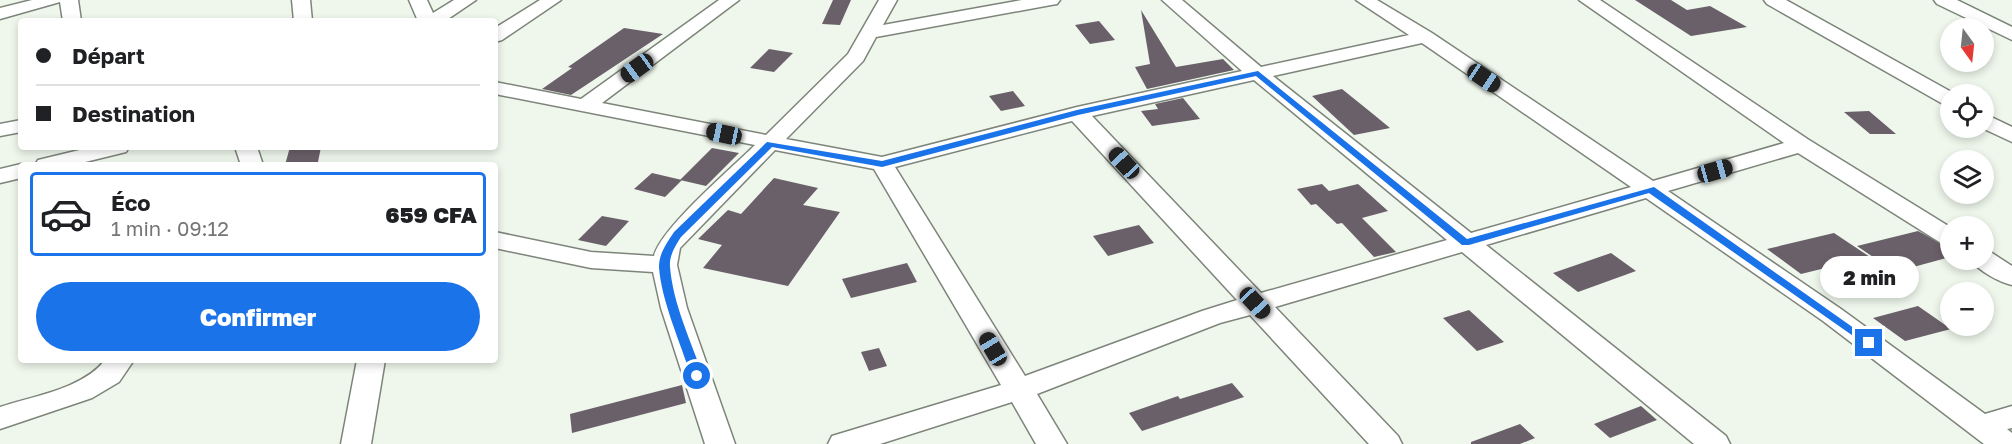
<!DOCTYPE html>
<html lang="fr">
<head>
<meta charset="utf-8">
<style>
	:root { --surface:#fff; --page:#f2f2f2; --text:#202124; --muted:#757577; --line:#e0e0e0; --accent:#1a73e8 }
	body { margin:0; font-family:"Golos Text",sans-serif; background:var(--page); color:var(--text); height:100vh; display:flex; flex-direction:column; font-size:22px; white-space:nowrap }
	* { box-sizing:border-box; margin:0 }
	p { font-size:20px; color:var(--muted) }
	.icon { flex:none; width:33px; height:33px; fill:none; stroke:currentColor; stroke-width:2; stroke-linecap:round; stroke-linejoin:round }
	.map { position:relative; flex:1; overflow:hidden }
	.sheet { position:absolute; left:18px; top:162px; width:480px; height:201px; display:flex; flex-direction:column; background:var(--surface); border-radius:6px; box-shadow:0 3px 9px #0003 }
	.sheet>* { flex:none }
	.guide { position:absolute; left:18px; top:18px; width:480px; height:132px; border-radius:6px; box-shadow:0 3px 9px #0003; display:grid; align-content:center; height:132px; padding:0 18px; background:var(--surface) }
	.needle { width:39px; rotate:165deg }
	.fabs { position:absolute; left:1940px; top:18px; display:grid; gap:12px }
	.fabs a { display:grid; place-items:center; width:54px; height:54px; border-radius:50%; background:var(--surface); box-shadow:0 3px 9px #0003; font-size:30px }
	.end { position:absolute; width:27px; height:27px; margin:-14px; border:8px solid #1a73e8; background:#fff; box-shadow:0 0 0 3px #fff }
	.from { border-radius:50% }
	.bubble { position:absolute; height:42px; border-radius:21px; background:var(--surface); box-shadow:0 3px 9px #0003; font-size:20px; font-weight:800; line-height:42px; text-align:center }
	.car { position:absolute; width:18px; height:36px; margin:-18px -9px; border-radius:8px; box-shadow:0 0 4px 2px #0007; background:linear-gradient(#222 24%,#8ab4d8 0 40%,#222 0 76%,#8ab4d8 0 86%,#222 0) }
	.guide b { display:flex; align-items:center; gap:21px; height:57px; font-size:22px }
	.guide b+b { border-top:2px solid var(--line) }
	.guide i { width:15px; height:15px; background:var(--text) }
	ul { padding:10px 0 0; list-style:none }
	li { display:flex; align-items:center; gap:18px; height:84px; margin:0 12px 9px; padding:0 6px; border:3px solid transparent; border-radius:6px }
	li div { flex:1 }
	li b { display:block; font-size:22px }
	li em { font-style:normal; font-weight:800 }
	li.active { border-color:var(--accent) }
	li>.icon { width:54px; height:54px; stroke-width:1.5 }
	.primary-button { display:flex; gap:12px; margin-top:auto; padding:12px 18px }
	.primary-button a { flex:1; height:69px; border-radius:36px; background:var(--accent); color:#fff; font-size:24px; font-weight:800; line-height:69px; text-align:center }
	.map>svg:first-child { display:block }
	.building { fill:#6a6069 }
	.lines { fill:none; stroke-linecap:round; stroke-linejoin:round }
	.minor-casing { stroke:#7d857a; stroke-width:3 }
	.minor { fill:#fff; fill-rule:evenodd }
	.route { fill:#1a73e8 }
</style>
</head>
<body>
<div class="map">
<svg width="2012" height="444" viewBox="0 0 2012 444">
	<rect width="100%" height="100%" fill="#eff7ec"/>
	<!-- building -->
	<path class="building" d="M833,0H851L840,25L822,24Z
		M1635,0H1671L1687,10L1710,6L1747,27L1691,36Z
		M1141,10L1176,67L1223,59L1234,70L1147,89L1135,67L1150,64Z
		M1099,21L1115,40L1090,44L1075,25Z
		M624,28L663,34L571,95L542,89L572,68L568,67Z
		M769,49L793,53L774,72L750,68Z
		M1342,89L1373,114L1390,128L1354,135L1312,96Z
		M1013,91L1025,106L1001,111L989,96Z
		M1183,98L1200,119L1152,126L1141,111L1158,109L1155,104Z
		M1869,111L1896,134H1870L1844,112Z
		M290,147H321L318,162L285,165Z
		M712,148L739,153L706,186L680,180Z
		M652,173L682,180L665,197L634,189Z
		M774,178L818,188L803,205L840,212L788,286L703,268L722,245L698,239L728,210L741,214Z
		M1322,184L1329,191L1358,184L1388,211L1362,218L1396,252L1374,257L1342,223L1337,224L1316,204L1311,205L1297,189Z
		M602,216L629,221L606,246L578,240Z
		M1139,225L1154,243L1108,256L1093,236Z
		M1918,231L1950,248V257L1895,272L1857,246Z
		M1834,233L1870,257L1801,274L1767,249Z
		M1611,253L1636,271L1578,292L1553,273Z
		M907,263L917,282L851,298L842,279Z
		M1918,306L1951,329L1905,341L1873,318Z
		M1469,310L1504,342L1477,351L1443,318Z
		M879,348L887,366L869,371L861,352Z
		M1232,383L1244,397L1142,431L1129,413L1178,396L1180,399Z
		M682,385L686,403L572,433L570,414Z
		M1641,406L1657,420L1610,438L1594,424Z
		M1520,424L1535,438L1520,444H1471V442Z"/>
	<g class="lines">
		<!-- minor casing -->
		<g class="minor-casing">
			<path id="minor" d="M32,0H78L81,21H63L60,2L0,19V8Z
				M292,0H310L312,21H294Z
				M409,0H427L433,13L454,0H476L445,21H418Z
				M540,0H561L502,40L495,42V28Z
				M719,0H739L602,103L766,135L848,54L879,0H897L883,25L1022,0H1060L1057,4L1051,5L876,37L863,61L786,139L882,157L1077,107L1242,71L1162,0H1182L1261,67L1409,35L1356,0H1377L1432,33L1653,181L1784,143L1579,0H1600L1809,140L1950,227V245L1941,243L1798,153L1668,191L1841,309L1985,414L2012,406V428L2007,429L2012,433V444H1984L1823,321L1646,198L1486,245L1726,436L1730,444H1694L1462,252L1275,307L1398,436L1402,444H1369L1250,315L1220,323L1037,394L1067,444H1036L1012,402L880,444H828L832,436L1001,385L874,169L775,150L680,248L677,265L687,308L735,444H705L661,308L653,272L591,268L495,248V232L591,252L654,256C661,228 731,169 755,145L495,94V82L581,99ZM1422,43L1631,187L1471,233L1273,76ZM1254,80L1447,240L1261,293L1092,116ZM1072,121L1237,300L1202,311L1025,376L895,167Z
				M1764,0H1786L1955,94H1950V106L1943,104L1767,4Z
				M1934,0H1957L2012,27V40L1937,4Z
				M1983,113L2012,127V142L1982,128Z
				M21,120V132L0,136V124Z
				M92,147H129L126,152L73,165H35L38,160Z
				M235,147H257L263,165H241Z
				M21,164L24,165H21V178L0,183V169Z
				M1983,251L1992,253L2012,266V285C1999,282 1979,271 1971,260H1983Z
				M105,360H134L119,382L92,398L0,429V407C33,396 83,389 105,360Z
				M357,360H385L371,444H341Z"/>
		</g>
		<!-- minor -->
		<use href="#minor" class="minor"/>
	</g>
	<!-- route -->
	<path class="route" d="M1258,71L1467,239L1654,187L1875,343L1869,347L1866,345L1649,193L1469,245H1462L1256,76L1078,115L882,167L772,147L681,237C675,246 669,256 670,267C673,304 691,341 703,376L697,380L691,376C681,344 661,300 659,267C659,253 667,243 674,232L767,142L882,161L1077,110Z"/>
</svg>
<div class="fabs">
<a><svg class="needle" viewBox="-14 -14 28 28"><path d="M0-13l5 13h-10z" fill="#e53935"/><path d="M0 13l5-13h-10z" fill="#757577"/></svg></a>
<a><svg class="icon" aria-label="locate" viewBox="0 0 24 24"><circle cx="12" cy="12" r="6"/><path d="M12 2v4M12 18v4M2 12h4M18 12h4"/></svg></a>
<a><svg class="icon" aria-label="layers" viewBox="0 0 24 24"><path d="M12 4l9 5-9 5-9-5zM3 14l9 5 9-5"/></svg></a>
<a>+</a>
<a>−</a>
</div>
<i class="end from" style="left:697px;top:376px"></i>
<i class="end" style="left:1869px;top:343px"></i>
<div class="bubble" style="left:1820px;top:256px;width:99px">2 min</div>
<i class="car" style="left:637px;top:68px;rotate:234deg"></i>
<i class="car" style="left:1484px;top:78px;rotate:124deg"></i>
<i class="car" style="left:724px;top:134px;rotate:282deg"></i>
<i class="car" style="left:1124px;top:163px;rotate:317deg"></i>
<i class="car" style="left:1715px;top:171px;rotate:74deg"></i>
<i class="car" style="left:1255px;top:303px;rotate:137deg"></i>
<i class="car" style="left:993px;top:349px;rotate:329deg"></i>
<div class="guide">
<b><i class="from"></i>Départ</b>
<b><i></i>Destination</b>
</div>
<section class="sheet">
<ul>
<li class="active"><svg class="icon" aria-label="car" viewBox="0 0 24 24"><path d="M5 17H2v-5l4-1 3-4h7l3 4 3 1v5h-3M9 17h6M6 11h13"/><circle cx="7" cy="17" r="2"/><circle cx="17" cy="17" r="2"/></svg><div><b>Éco</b><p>1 min · 09:12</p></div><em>659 CFA</em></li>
</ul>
<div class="primary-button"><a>Confirmer</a></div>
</section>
</div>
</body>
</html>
